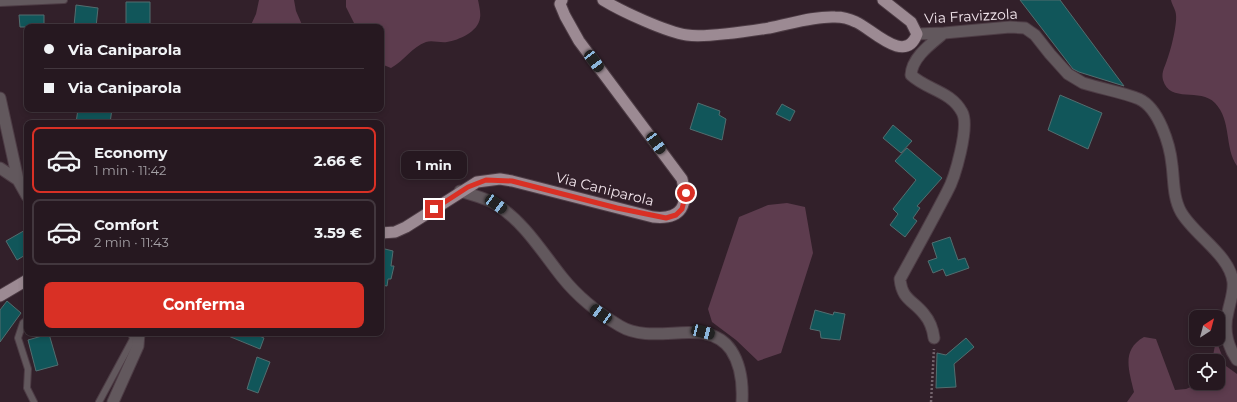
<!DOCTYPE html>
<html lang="it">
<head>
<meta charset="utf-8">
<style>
	:root { --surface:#261820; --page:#2e2129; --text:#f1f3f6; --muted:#a4a0a5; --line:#42373e; --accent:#d93025 }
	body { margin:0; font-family:Montserrat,sans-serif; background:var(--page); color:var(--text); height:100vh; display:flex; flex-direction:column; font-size:15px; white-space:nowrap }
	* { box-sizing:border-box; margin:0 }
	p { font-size:13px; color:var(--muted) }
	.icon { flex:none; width:22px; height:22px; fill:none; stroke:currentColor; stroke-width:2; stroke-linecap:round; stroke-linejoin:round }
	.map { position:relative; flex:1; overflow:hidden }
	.drawer { position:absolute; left:24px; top:120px; width:360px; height:216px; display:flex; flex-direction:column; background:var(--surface); border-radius:8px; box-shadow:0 2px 6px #0003,0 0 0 1px var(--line) }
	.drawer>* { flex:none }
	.banner { position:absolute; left:24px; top:24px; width:360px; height:88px; border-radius:8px; box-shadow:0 2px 6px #0003,0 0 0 1px var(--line); display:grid; align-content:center; height:88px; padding:0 20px; background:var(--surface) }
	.needle { width:26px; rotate:36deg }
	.buttons { position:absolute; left:1189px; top:310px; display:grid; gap:8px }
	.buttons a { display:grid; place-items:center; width:36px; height:36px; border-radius:8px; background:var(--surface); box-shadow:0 2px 6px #0003,0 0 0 1px var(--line); font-size:20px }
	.end { position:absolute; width:18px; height:18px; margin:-9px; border:5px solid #d93025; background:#fff; box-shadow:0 0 0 2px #fff }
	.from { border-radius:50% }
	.bubble { position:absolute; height:28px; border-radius:8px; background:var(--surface); box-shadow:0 2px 6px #0003,0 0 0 1px var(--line); font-size:13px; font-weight:700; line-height:28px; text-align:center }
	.car { position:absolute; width:12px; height:24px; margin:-12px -6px; border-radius:5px; box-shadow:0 0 3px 1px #0007; background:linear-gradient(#222 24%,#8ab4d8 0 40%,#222 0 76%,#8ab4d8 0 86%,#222 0) }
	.banner b { display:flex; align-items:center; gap:14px; height:38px; font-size:15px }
	.banner b+b { border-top:1px solid var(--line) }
	.banner i { width:10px; height:10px; background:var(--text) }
	ul { padding:7px 0 0; list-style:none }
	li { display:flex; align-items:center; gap:12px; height:66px; margin:0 8px 6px; padding:0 12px; border:2px solid var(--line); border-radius:8px }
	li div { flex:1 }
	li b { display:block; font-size:15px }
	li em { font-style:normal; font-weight:700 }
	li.on { border-color:var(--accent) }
	li>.icon { width:36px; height:36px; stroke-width:1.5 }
	.primary-button { display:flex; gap:8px; margin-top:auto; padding:8px 20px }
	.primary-button a { flex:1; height:46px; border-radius:8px; background:var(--accent); color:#fff; font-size:16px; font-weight:700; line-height:46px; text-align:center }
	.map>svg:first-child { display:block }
	.green { fill:#5d3c4e }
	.building { fill:#11565a; stroke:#536d6f }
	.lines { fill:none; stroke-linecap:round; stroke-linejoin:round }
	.service-casing { stroke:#4d3c45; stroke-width:8 }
	.minor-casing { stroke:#4d3c45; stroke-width:13 }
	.primary-casing { stroke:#4d3c45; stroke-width:13 }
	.path { stroke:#74646d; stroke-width:2.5; stroke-dasharray:2 2; stroke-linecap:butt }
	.service { stroke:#62585d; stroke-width:6 }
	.minor { stroke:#62585d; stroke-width:11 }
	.primary { stroke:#9c8a93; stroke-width:11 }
	.route { stroke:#d93025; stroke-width:5 }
	.labels { text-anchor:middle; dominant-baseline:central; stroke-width:3; stroke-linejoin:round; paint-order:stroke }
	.street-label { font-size:14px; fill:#f2e5ec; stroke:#32202a }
</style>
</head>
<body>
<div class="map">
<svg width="1237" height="402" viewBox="0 0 1237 402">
	<rect width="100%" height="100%" fill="#32202a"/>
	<!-- green -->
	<path class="green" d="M259,0H294L296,11L303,27H250L256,14Z
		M346,0H478C479,5 481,13 480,18C478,32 459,40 447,42C440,43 432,40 426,42C412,47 404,61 391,68L381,64V27H356L346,7Z
		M1171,0H1237V166C1224,147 1232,121 1215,103C1200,87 1170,104 1163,80C1161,72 1165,67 1167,60C1171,50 1177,25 1176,15C1176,10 1172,5 1171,0Z
		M787,203L805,207L813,253L781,353L758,361L736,340L712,322L708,309L739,217L768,205Z
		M1144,337L1156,339L1175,390L1186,389L1200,383H1218V361H1212L1216,340L1226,366L1237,374V402H1127L1134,392C1129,370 1121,350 1144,337Z"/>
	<!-- building -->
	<path class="building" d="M1020,0H1060L1124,86L1079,72L1073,69Z
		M126,2H150V24H126Z
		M76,5L98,8L96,27L74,26Z
		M19,15H44V27H20Z
		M1060,95L1102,113L1088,149L1048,130Z
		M698,103L720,111L719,115L726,119L722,140L690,129Z
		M782,104L795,111L790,121L776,114Z
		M78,109H112L110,123H76Z
		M893,125L912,141L901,153L883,138Z
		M907,148L942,178L917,206L920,208L913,218L917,221L905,237L890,225L898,214L893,209L916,180L895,161Z
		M27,229V254L17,260L6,241Z
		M950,237L958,260L965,258L969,268L946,276L943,269L933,273L928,261L937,258L932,243Z
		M381,248L393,251L391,266H394L391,279H388L387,286L381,285Z
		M7,301L21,313L0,342V310Z
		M815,310L833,315L834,312L845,314L840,340L821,338L820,331L810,329Z
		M221,333H252L264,338L260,349Z
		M49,334L58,365L36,371L28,340Z
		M966,338L974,347L954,364L956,387L936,388L937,353L946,355Z
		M257,357L270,362L258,393L247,389Z"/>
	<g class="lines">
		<!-- service casing -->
		<g class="service-casing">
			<path id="service" d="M0,3L64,0
				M27,320L23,323L18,338L28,369L27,388L34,402
				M99,402L133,339L131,333"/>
		</g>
		<!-- minor casing -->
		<g class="minor-casing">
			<path id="minor" d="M917,34L944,33L1010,27L1025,28L1035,35L1050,54L1068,74L1083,83C1102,89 1122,92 1139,99C1159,108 1170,145 1172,165C1174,180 1173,198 1181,212C1194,235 1230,255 1233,282C1234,292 1230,302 1228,312C1223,330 1227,345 1237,360
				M0,98L18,180
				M0,168L18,180L27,196
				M460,191C472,195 487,198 497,205C525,223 542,252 562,277C578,297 598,313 620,326C655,347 707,315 731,350C741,365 743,384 742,402
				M934,338C933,330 930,321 924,314C913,300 902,300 900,279C916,250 932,221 947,192C955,178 970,126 962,112C951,91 927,90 911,75C912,57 931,44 944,33
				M113,402L138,346L139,333"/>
		</g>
		<!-- primary casing -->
		<g class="primary-casing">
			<path id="primary" d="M603,0C621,11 666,32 687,35C706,38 750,31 769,28C790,24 814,16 835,17C842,17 850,19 856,22C871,28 905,66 917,34L911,22L883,0
				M381,233L395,232L406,227L477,182L500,179L512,181L653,217C682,220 689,205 682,179L579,41L565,16L560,4L562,0
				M0,296L27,280"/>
		</g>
		<!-- path -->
		<path class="path" d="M931,402L934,349"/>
		<!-- service -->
		<use href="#service" class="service"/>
		<!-- minor -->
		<use href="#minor" class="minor"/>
		<!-- primary -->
		<use href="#primary" class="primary"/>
	</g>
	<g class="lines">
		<!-- route -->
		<path class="route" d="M434,209L468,187L486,180L512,181L617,208L666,218L676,215L682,209L686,193"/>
	</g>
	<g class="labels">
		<!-- street labels -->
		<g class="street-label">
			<text transform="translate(971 16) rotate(-3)">Via Fravizzola</text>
			<text transform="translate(605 189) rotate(14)">Via Caniparola</text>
		</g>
	</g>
</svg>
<div class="buttons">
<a><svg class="needle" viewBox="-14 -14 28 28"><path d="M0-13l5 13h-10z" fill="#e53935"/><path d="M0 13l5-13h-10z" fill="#a4a0a5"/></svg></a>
<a><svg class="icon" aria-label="locate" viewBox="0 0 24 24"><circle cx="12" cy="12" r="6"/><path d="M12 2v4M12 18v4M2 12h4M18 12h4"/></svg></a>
</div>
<i class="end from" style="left:686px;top:193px"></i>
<i class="end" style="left:434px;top:209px"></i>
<div class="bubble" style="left:401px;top:151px;width:66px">1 min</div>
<i class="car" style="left:594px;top:61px;rotate:143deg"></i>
<i class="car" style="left:656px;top:143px;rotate:144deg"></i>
<i class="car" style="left:496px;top:204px;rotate:126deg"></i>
<i class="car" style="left:601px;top:314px;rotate:306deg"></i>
<i class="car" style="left:703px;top:332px;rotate:104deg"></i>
<div class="banner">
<b><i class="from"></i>Via Caniparola</b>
<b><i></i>Via Caniparola</b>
</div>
<section class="drawer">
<ul>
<li class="on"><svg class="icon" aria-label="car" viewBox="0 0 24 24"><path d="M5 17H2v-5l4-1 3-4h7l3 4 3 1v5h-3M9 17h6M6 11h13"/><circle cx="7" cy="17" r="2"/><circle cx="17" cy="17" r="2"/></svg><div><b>Economy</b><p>1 min · 11:42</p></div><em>2.66 €</em></li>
<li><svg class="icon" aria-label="car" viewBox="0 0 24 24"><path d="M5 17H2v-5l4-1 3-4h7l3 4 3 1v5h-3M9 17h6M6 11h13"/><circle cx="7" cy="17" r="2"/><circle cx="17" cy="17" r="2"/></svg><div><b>Comfort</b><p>2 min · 11:43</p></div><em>3.59 €</em></li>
</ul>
<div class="primary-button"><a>Conferma</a></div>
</section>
</div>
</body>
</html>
